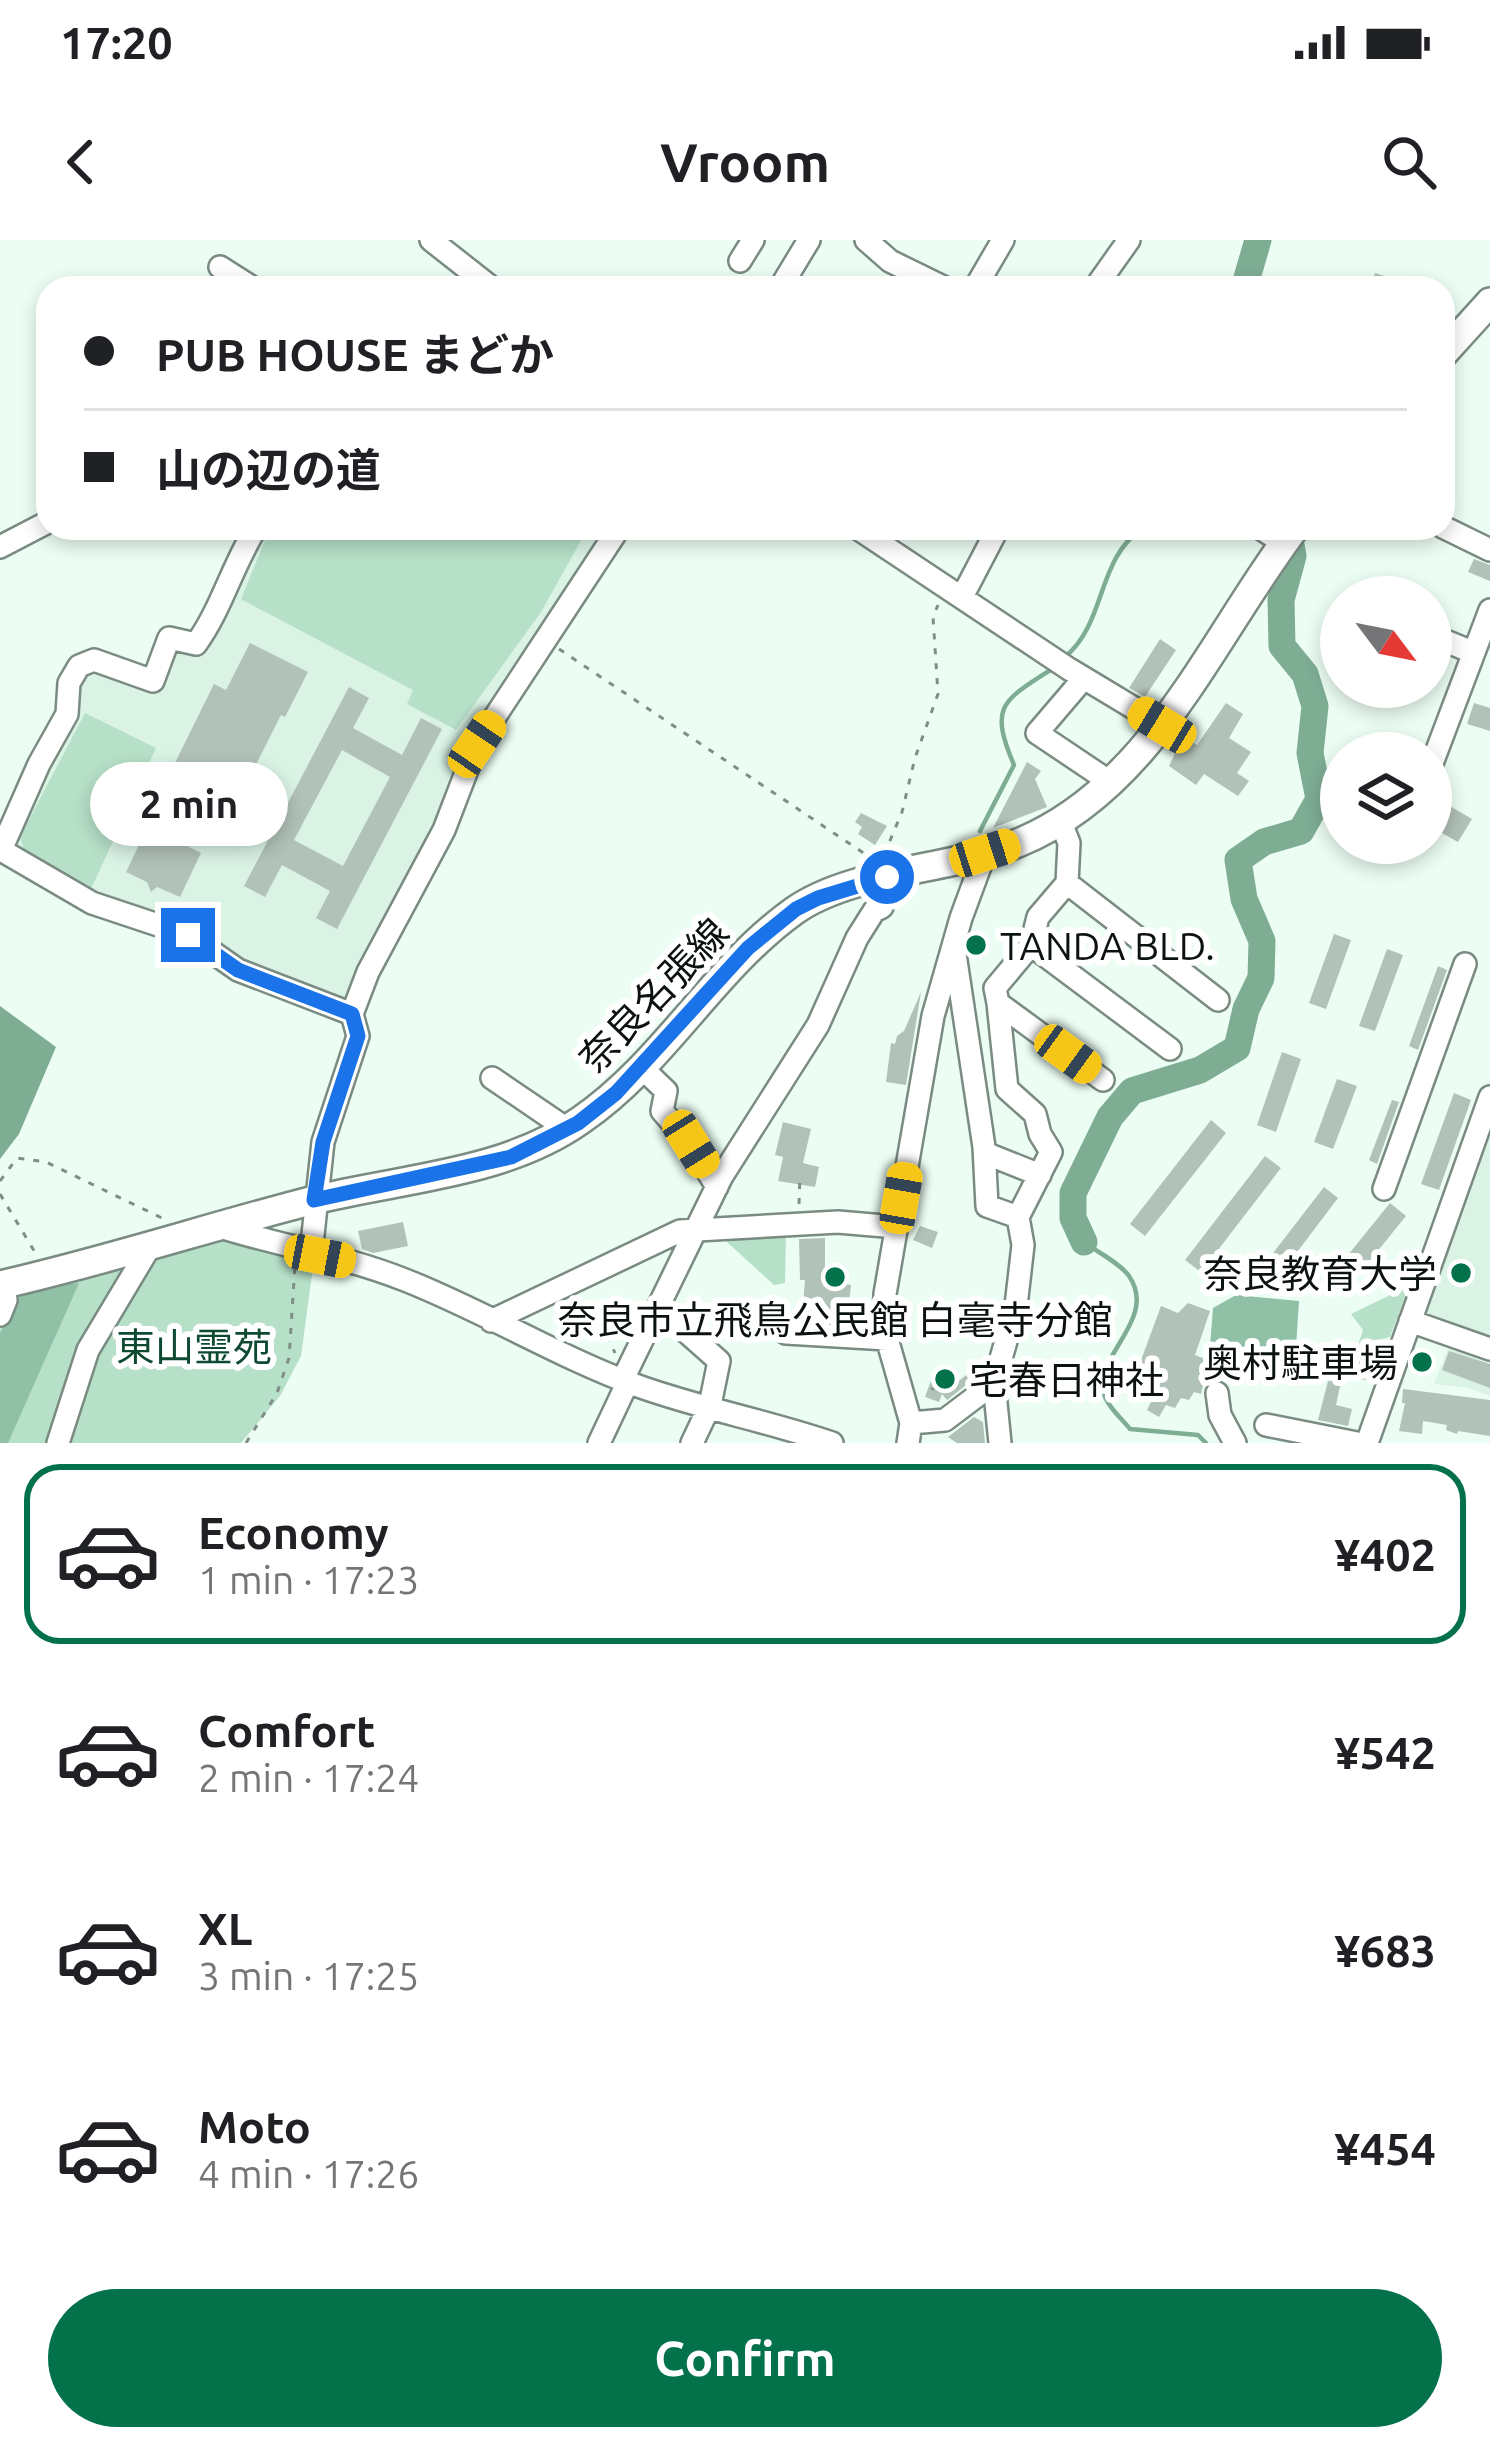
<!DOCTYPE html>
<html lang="en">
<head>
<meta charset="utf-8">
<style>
	:root { --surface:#fff; --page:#f2f2f2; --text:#202124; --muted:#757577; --line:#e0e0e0; --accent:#03714a }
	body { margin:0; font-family:Ubuntu,"Noto Sans JP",sans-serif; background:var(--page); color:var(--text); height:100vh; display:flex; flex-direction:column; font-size:45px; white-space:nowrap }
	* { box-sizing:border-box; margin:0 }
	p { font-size:39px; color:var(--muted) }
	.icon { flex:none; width:66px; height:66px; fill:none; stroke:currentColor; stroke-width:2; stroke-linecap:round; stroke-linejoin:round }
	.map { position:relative; height:1203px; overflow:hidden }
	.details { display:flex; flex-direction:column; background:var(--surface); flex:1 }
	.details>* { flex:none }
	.top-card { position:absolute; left:36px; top:36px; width:1419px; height:264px; border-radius:36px; box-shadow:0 6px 18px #0003; display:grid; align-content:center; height:264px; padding:0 48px; background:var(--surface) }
	.needle { width:78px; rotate:122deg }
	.buttons { position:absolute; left:1320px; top:336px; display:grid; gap:24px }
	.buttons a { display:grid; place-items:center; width:132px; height:132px; border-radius:50%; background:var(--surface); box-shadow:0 6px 18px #0003; font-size:60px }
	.end { position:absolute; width:54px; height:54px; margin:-27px; border:15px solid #1a73e8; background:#fff; box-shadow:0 0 0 6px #fff }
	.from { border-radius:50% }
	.bubble { position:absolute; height:84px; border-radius:42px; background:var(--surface); box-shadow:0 6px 18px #0003; font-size:39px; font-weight:700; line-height:84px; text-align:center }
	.car { position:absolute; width:36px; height:72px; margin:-36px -18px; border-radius:15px; box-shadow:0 0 9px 3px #0007; background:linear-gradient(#f5c518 24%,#345 0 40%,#f5c518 0 76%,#345 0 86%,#f5c518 0) }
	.top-card b { display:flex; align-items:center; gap:42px; height:114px; font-size:45px }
	.top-card b+b { border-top:3px solid var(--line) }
	.top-card i { width:30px; height:30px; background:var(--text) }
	ul { padding:21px 0 0; list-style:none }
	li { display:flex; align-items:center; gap:36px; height:180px; margin:0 24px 18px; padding:0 24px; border:6px solid transparent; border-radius:36px }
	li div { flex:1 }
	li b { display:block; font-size:45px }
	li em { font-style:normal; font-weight:700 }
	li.selected { border-color:var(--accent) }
	li>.icon { width:108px; height:108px; stroke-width:1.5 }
	.primary-button { display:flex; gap:24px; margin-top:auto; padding:24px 48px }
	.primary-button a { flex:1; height:138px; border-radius:72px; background:var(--accent); color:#fff; font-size:48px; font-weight:700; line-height:138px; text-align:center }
	.status { display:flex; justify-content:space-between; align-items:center; height:84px; padding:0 60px; background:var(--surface); direction:ltr }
	.status svg { height:33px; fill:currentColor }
	header { display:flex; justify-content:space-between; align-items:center; height:156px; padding:0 48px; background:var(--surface); font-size:54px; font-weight:700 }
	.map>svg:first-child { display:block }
	.built { fill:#daf3e5 }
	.green { fill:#b6e0c8 }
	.forest { fill:#90c0a6 }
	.water { fill:#7ead94 }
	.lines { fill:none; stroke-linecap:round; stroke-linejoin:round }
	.stream { stroke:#7ead94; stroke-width:4.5 }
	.river { stroke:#7ead94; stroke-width:27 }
	.building { fill:#b1c2b8; fill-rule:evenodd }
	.minor-casing { stroke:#7a8b81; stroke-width:26 }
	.major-casing { stroke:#7a8b81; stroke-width:32 }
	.path { stroke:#818d87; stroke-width:3; stroke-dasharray:6 9; stroke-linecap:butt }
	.minor { stroke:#fff; stroke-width:21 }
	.major { stroke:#fff; stroke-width:27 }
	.route { stroke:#1a73e8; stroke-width:15 }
	.poi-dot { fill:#03714a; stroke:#fff; stroke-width:4.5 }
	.labels { text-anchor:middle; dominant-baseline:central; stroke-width:12; stroke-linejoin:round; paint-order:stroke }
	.poi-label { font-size:39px; fill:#0c120f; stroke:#fff; text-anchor:start }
	.street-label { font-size:39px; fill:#0c120f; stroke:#fff }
	.park-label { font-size:39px; fill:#0e4a31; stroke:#fff }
</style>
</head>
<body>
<div class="status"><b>17:20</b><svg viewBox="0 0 49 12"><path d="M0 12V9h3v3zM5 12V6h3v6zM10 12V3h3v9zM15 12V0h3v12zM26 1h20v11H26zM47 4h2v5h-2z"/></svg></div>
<header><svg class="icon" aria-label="back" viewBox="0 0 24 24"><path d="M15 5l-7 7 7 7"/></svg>Vroom<svg class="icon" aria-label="search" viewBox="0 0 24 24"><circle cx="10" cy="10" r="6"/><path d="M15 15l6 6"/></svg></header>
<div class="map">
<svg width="1490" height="1203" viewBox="0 0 1490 1203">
	<rect width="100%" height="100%" fill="#ecfef4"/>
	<!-- built -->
	<path class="built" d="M262,288H606L469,502L426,604L340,765L117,667L9,605L45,528L78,473L82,441L87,433L99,427L158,445L174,405L199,408Z
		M1490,874V1156L1469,1148L1434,1144L1453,1096L1415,1082Z"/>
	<!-- green -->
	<path class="green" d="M270,288H588L541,372L456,490L407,464L413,450L241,359Z
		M85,473L156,508L90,651L24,611L20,597Z
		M786,991L785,1043L774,1045L727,1002V994Z
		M223,996L313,1027L301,1116L280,1156L241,1203H0V1086L18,1047Z
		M1409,1046L1390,1097L1358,1105L1363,1090L1351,1074Z"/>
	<!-- forest -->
	<path class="forest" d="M79,1043L8,1203H0V1093L24,1050Z
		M1236,1055L1299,1061L1296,1107H1210L1213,1068Z"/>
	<!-- water -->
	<path class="water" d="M0,766L56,807L19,894L0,919Z"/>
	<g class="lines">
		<!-- stream -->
		<path class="stream" d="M1065,417C1107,382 1096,319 1143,288
			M980,591L1014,525C989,466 1002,461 1052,429
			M1084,1002C1097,1012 1120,1023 1129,1036C1158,1078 1096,1114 1103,1151C1106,1165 1121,1178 1130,1189L1198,1195L1206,1203"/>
		<!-- river -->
		<path class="river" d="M1244,48L1258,0
			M1084,1002L1073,978V953L1110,877L1132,851L1200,830L1237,808L1246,769L1261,738L1262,701L1244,659L1238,620L1264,602L1301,591L1319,559L1310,513L1315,466L1305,434L1282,406L1281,360L1293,316L1288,288"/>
	</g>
	<!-- building -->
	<path class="building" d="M1375,33L1414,46V48H1370Z
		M1474,319L1490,325V341L1468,332Z
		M1160,399L1176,410L1145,457L1129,448Z
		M250,403L308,432L285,477L281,475L231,574L166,541L214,444L226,450Z
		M349,447L369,458L353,488L402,515L421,478L442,489L337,689L316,678L330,651L282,625L265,657L244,646ZM342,510L390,537L343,626L294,600Z
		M1226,463L1243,474L1229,498L1251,512L1237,533L1249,541L1238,556L1204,534L1196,545L1169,526L1183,497L1197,505Z
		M1474,463L1490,468V491L1467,484Z
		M1027,522L1041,531L1035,539L1047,567L993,588Z
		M1431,555L1472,579L1458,602L1431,587Z
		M861,573L887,586L875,605L858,594L862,587L855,582Z
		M148,586L201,613L180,657L157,647L151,652L147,642L126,632Z
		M972,693L990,701L983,718L970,716Z
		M1334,694L1351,700L1326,769L1309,763Z
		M1387,709L1403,715L1375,791L1359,786Z
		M1438,726L1447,730L1418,810L1409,806Z
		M921,752L906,845L886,842L891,803L895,804L897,796L904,791Z
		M1282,812L1301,819L1276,892L1257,885Z
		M1337,839L1357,846L1333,909L1314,902Z
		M1454,853L1471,860L1439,950L1421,944Z
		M1392,860L1399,862L1377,924L1369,920Z
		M1211,880L1226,893L1145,996L1130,984Z
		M783,882L811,889L803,923L819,927L815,947L778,941L783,917L775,915Z
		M1265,916L1281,928L1201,1032L1185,1020Z
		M1324,947L1338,958L1285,1028L1270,1017Z
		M1390,963L1406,976L1351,1044L1335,1031Z
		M403,982L408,1006L373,1013L362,1009L358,991Z
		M920,986L938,992L932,1008L913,1000Z
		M825,998V1041L851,1045L847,1082L802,1076L805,1040H800L799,999Z
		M1188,1063L1210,1071L1195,1115L1205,1119L1199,1132L1205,1136L1201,1154L1194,1152L1189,1160L1181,1158L1175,1168L1166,1165L1159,1177L1147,1170L1152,1160L1130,1152L1137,1133L1126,1124L1140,1123L1161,1066L1178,1073Z
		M1362,1110L1380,1115L1374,1137L1367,1134L1365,1140L1353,1137Z
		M1449,1111L1490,1124V1148L1442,1130Z
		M1311,1120L1344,1128L1336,1165L1352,1169L1348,1186L1318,1180L1328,1141L1307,1136Z
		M974,1129L979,1135L947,1160L942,1154L939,1162L925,1157L933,1135L956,1143Z
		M1403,1149L1490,1160V1196L1458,1191L1457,1194L1446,1190L1447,1185L1423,1181L1422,1194L1399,1191L1405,1163H1402Z
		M974,1177L983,1182L985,1203H957L948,1197Z"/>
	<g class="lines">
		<!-- minor casing -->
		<g class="minor-casing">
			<path id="minor" d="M431,0L492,48
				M866,0L890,21L945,48
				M740,21L753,0
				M220,27L253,48
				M780,48L809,0
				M975,48L1003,0
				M1095,48L1129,0
				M1443,287L1490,310
				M256,288C232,326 222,368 196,404L169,398L153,441L94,420L79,426L69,443L67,474L39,524L1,610L92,663L188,695L238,730L352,774
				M857,288L1069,429L1162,485
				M1260,288L1283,303
				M0,307L48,282
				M962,357L998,288
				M1431,395L1472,412
				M1084,438L1037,493L1110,542
				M1431,526L1490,370
				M1060,580L1069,603L1067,643L1218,760
				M1067,643L1038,677L1031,705L1170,809
				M1031,705L995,748L998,763L1103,840
				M955,714L984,907L987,966L1018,977
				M998,763L1007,849L1035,874L1040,894L1051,912L1018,977L1023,1005L1016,1066L994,1143L1000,1203
				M641,827L666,851L662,871L691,904L717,947
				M492,838L567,889
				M985,913L1040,935
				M1384,949L1465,724
				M220,987C281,1006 345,1016 405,1040C484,1071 558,1117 638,1146C702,1169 768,1181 832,1203
				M311,1013L323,902L358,796L352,774L368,732L444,590L477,504L619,288
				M658,1067L719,1121L710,1165L692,1203
				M0,1075L6,1060L4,1045
				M491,1081L680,991L838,982L896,987
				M1410,1081L1490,1109
				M786,1093L887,1099
				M1217,1153L1220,1175L1235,1203
				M911,1183L945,1180L994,1143
				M1266,1185L1357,1203
				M58,1203L88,1110L149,1008
				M599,1203L624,1150L625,1135L722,936L818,785L857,698L874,671L882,667L877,639
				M908,1203L911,1183L884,1088L885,1054L933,776L961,678L985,613
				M1367,1203L1490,857"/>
		</g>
		<!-- major casing -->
		<g class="major-casing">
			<path id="major" d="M1443,114L1490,62
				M0,1045C106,1021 209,987 314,960C403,938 505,934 581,880C664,823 712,730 794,671C852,630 951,630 1018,603C1153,548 1212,397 1295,288"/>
		</g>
		<!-- path -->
		<path class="path" d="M559,409L871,618
			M884,615L902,572L915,518L938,454L933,377L938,365
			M0,941L17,918L46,922L164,979
			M0,954L36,1014
			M799,964L800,935
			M601,1082L615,1113
			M932,1150L933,1148
			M246,1203L277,1153L289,1118L295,1025"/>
		<!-- minor -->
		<use href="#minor" class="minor"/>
		<!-- major -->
		<use href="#major" class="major"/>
	</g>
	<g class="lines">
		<!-- route -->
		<path class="route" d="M188,695L238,730L352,774L358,796L323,902L314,960L511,917L578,883L616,853L748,708L796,669L818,658L887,637"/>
	</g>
	<!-- markers -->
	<g class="poi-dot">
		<circle cx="976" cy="705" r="12"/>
		<circle cx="1461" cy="1033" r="12"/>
		<circle cx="835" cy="1037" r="12"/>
		<circle cx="1422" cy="1122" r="12"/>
		<circle cx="945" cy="1139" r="12"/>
	</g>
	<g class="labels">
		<!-- poi labels -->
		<g class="poi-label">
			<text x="1000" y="705">TANDA BLD.</text>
			<text x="1437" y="1033" text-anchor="end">奈良教育大学</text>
			<text x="835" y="1079" text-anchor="middle">奈良市立飛鳥公民館 白毫寺分館</text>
			<text x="1398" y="1122" text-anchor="end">奥村駐車場</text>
			<text x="969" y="1139">宅春日神社</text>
		</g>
		<!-- street labels -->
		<g class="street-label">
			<text transform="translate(653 755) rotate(-46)">奈良名張線</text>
		</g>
		<!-- park labels -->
		<g class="park-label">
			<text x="194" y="1106">東山霊苑</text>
		</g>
	</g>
</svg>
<div class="buttons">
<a><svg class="needle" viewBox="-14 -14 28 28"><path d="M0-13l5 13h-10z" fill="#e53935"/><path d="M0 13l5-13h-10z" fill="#757577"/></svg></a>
<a><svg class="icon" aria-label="layers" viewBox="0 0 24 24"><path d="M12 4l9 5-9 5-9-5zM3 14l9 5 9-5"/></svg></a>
</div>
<i class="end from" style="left:887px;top:637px"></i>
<i class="end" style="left:188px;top:695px"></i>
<div class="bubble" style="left:90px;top:522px;width:198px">2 min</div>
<i class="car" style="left:1162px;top:485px;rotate:301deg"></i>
<i class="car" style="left:477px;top:504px;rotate:34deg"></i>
<i class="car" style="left:985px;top:613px;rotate:72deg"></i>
<i class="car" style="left:1068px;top:814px;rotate:126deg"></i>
<i class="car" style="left:691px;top:904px;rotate:148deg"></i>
<i class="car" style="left:901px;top:958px;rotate:10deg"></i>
<i class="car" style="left:320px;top:1016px;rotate:101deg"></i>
<div class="top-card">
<b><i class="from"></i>PUB HOUSE まどか</b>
<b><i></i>山の辺の道</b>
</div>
</div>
<section class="details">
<ul>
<li class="selected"><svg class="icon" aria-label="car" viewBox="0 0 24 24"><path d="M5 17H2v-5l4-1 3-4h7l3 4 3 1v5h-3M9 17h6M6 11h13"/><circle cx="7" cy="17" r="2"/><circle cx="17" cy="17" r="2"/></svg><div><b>Economy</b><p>1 min · 17:23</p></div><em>¥402</em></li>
<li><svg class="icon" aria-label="car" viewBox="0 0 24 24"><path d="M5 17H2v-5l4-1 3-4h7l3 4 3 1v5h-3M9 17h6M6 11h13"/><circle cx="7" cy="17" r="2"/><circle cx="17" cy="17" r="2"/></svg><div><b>Comfort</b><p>2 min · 17:24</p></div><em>¥542</em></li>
<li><svg class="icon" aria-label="car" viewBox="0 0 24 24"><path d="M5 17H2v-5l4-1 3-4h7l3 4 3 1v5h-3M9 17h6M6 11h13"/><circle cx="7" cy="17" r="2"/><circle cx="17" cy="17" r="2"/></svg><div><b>XL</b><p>3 min · 17:25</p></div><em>¥683</em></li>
<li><svg class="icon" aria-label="car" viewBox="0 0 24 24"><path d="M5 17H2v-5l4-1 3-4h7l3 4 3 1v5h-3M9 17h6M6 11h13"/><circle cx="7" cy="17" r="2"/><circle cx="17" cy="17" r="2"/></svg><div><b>Moto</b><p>4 min · 17:26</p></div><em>¥454</em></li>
</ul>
<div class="primary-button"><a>Confirm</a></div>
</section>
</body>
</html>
